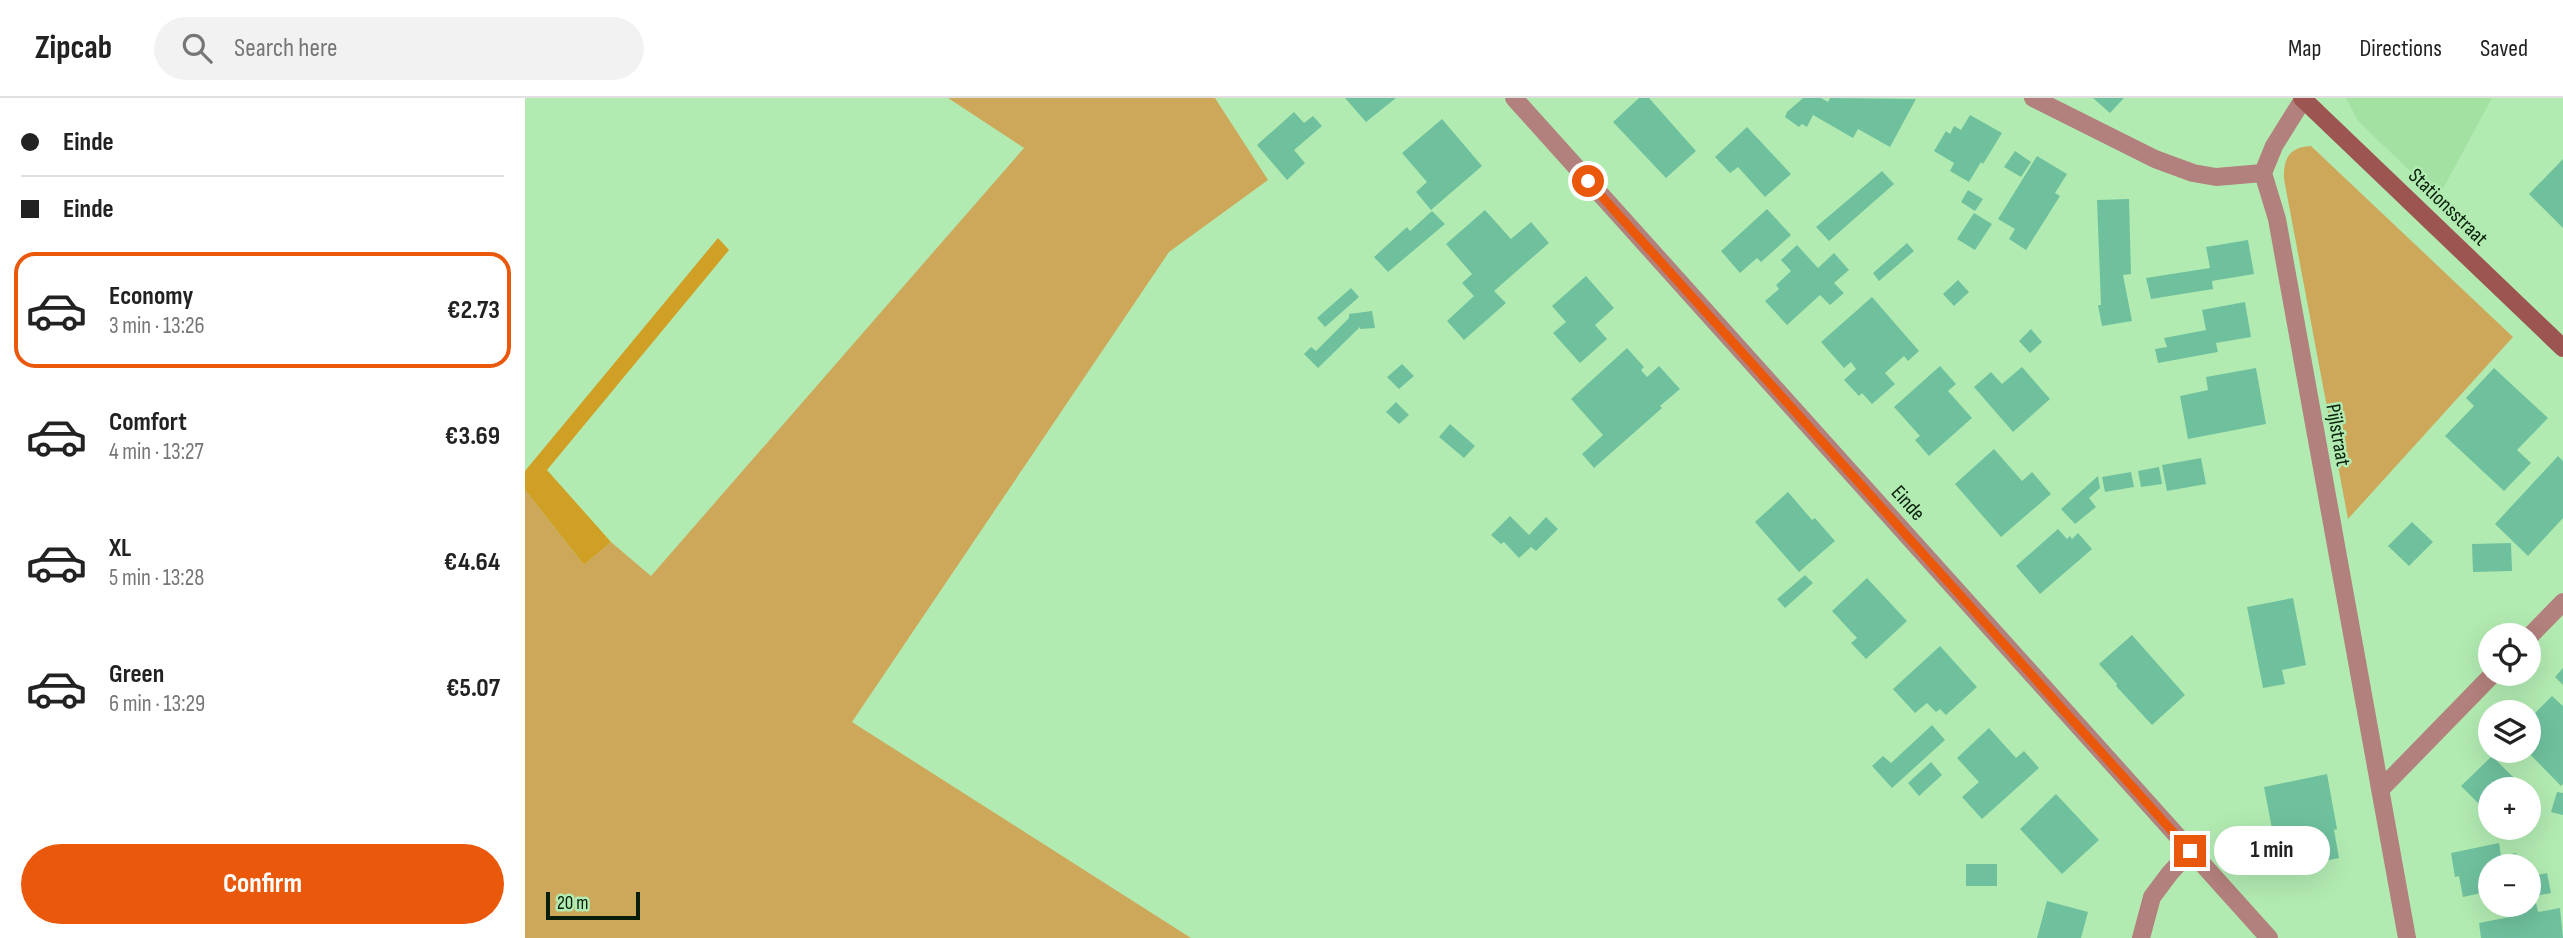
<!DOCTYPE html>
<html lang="en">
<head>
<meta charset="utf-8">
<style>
	:root { --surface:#fff; --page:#f2f2f2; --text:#222; --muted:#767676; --line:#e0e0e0; --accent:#ea580c }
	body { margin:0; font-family:"Sofia Sans Condensed",sans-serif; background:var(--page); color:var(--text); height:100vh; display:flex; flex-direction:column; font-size:26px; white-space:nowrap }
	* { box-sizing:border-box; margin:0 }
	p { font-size:23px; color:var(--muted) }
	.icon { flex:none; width:38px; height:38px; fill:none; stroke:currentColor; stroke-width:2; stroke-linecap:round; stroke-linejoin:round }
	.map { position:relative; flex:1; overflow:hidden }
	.panel { display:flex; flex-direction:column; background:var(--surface); width:525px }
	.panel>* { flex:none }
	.top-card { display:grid; align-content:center; height:154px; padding:0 21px; background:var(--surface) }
	.tools { position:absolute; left:1953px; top:525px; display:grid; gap:14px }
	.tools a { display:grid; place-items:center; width:63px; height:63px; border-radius:50%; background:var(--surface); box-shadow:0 7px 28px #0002; font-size:35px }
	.scale { position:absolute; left:21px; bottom:18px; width:94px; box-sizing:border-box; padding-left:7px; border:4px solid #081e09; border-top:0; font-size:19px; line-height:24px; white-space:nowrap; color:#081e09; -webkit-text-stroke:5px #b2ebb2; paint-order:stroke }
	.end { position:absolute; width:32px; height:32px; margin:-16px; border:9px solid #ea580c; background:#fff; box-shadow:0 0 0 4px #fff }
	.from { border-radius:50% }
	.bubble { position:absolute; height:49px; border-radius:24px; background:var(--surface); box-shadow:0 7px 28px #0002; font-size:23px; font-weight:700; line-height:49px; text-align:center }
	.top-card b { display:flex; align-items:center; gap:24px; height:66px; font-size:26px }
	.top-card b+b { border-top:2px solid var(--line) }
	.top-card i { width:18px; height:18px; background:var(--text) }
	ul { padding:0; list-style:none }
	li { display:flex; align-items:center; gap:21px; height:116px; margin:0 14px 10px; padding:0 7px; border:4px solid transparent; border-radius:21px }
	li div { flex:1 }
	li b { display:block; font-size:26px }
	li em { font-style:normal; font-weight:700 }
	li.current { border-color:var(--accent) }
	li>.icon { width:63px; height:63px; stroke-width:1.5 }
	.cta { display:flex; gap:14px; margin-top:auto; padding:14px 21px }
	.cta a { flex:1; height:80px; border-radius:42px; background:var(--accent); color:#fff; font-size:28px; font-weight:700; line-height:80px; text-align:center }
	header { display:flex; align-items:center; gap:42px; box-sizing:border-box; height:98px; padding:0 35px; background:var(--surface); border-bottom:2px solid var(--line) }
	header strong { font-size:33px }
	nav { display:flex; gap:38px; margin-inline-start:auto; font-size:24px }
	.search { width:490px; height:63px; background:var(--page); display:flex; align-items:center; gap:18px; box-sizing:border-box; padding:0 24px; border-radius:38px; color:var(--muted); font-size:26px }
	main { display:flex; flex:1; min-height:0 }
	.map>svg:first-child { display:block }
	.built { fill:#a3e1a3 }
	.green { fill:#cda85b }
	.forest { fill:#d09f25 }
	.building { fill:#6fc19e }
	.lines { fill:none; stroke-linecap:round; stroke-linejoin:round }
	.street { stroke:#b3817d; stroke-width:18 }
	.secondary { stroke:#9d5551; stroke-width:18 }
	.route { stroke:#ea580c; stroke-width:9 }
	.labels { text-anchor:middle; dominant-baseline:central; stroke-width:5; stroke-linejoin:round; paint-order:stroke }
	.street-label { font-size:21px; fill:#081e09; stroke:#b2ebb2 }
</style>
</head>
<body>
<header>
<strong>Zipcab</strong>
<div class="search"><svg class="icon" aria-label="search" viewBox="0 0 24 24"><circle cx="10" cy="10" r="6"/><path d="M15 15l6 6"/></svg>Search here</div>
<nav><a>Map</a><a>Directions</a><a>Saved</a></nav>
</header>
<main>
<section class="panel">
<div class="top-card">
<b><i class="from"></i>Einde</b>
<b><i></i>Einde</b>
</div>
<ul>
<li class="current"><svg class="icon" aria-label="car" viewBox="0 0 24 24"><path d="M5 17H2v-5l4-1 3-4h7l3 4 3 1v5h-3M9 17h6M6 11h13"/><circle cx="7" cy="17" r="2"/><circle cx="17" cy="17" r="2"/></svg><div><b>Economy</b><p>3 min · 13:26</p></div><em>€2.73</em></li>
<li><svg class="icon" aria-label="car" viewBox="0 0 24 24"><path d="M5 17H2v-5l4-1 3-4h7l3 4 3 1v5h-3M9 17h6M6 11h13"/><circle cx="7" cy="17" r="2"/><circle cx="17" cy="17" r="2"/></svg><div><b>Comfort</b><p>4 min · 13:27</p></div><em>€3.69</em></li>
<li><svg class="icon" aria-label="car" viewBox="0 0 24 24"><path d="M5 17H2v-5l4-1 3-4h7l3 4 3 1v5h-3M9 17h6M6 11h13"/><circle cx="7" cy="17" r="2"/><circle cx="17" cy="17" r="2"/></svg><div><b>XL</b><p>5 min · 13:28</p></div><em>€4.64</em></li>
<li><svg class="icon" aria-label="car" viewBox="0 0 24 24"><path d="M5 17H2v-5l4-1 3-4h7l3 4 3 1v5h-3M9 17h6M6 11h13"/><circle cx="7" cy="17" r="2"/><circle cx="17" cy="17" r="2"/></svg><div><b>Green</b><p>6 min · 13:29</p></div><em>€5.07</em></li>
</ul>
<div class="cta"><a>Confirm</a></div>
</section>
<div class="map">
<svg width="2038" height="840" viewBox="0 0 2038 840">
	<rect width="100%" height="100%" fill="#b2ebb2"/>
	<!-- built -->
	<path class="built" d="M1821,0H1967L1913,100L1833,23Z"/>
	<!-- green -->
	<path class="green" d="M423,0H690L743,82L644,154L327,624L666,840H0V392L59,467L86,444L126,478L499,50Z
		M1786,48L1988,239L1823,421L1759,81C1758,60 1765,49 1786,48Z"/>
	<!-- forest -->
	<path class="forest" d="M193,140L204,152L22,372L86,444L59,467L0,392V373Z"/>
	<!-- building -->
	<path class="building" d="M820,0H871L841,24Z
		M1114,0H1124L1171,53L1141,80L1088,24Z
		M1278,0H1296L1303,4L1305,0L1391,1L1365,49L1333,31L1328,40L1288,17L1282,29L1277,26L1274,29L1260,19L1262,14Z
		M1568,0H1599L1585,15Z
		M769,14L779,25L788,18L797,28L769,52L780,65L762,82L732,47Z
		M1445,17L1477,35L1458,66L1456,64L1444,84L1425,73L1429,65L1409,53L1421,33L1425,36L1429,28L1436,32Z
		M917,21L957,68L906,112L891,94L902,84L877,55Z
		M1222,29L1266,76L1240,99L1213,69L1205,75L1190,59Z
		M1490,53L1506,64L1496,79L1479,69Z
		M1512,58L1542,76L1530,95L1535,98L1501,152L1484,141L1490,131L1473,121Z
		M2038,61V130L2004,96Z
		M1357,73L1369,86L1304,143L1291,129Z
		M1443,92L1458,101L1450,113L1436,104Z
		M1604,101L1606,176L1598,177L1607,223L1577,228L1573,207H1576L1572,102Z
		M1242,111L1266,137L1236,164L1232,160L1215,175L1196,153Z
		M960,112L986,141L1006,124L1024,145L969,193L981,205L939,242L922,223L949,198L937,185L947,176L921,146Z
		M907,113L920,126L863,174L849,159L882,129L885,133Z
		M1449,115L1467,126L1450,152L1432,141Z
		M1723,142L1729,176L1687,183L1688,191L1626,201L1621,180L1685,170L1681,149Z
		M1382,145L1389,153L1354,183L1348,175Z
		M1272,147L1293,170L1309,155L1324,172L1309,185L1319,195L1305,207L1295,197L1262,227L1240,203L1254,191L1251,187L1266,173L1256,162Z
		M1061,178L1089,210L1070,227L1082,241L1055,265L1028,235L1041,224L1027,208Z
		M1433,182L1444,194L1429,208L1418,196Z
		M826,190L834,199L800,229L792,220Z
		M1347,199L1394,253L1383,263L1379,258L1360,275L1370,286L1347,306L1337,295L1334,298L1319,282L1331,271L1326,264L1319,270L1296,244Z
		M1720,204L1726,239L1691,245L1693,254L1633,265L1630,251L1642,249L1639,240L1681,232L1677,212Z
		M847,213L850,230L835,231V229L793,270L779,256L786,249L791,253L824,220V216Z
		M1506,231L1517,244L1505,255L1494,243Z
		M1102,250L1119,269L1116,272L1122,279L1134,268L1155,291L1135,308L1137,310L1069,370L1057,356L1078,337L1046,301Z
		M877,266L889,278L874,291L862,279Z
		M1415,268L1431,286L1423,293L1447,320L1404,358L1390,342L1395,338L1369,309Z
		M1497,269L1525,301L1488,334L1449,289L1466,274L1477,286Z
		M1731,270L1741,326L1663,341L1655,298L1683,292L1681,279Z
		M1969,270L2023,320L1992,352L2006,365L1979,393L1920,338L1949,308L1941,300Z
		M871,304L884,317L874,326L861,314Z
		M925,326L950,348L939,360L914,339Z
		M1469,351L1497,383L1507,374L1526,396L1476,439L1430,386Z
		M2033,358L2038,363V420L2003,458L1970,426Z
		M1676,360L1681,386L1642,393L1637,367Z
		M1634,369L1637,386L1616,389L1613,373Z
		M1606,374L1609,389L1580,394L1577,379Z
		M1573,378L1575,390L1564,400L1571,409L1550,426L1536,411Z
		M1263,394L1287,422L1290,420L1310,443L1274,474L1230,424Z
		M985,418L1004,437L1021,419L1033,431L1011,453L1006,449L994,460L979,444L976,446L966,437Z
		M1887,424L1908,444L1884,468L1863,448Z
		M1533,431L1542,441L1545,438L1547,441L1553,435L1567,451L1515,496L1491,468Z
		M1986,445L1987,473L1948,474L1947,446Z
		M1280,477L1288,485L1260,510L1252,501Z
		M1342,480L1382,523L1341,561L1326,545L1332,540L1307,513Z
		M1768,500L1781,567L1757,572L1760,586L1738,590L1722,509Z
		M1607,537L1660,597L1627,627L1591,588L1592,586L1574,566Z
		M1415,548L1452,589L1421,617L1415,611L1411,614L1402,605L1390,615L1368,591Z
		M2038,570V587L2030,579Z
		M2027,598L2038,608V686L2036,688L2002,653H2004V621Z
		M1407,627L1420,642L1367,690L1347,668L1358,658L1366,665Z
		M1464,630L1491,660L1499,653L1514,670L1457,721L1437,699L1454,684L1432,660Z
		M1967,658L2000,691H1965V717L1936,688Z
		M1406,664L1417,677L1394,698L1383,685Z
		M1802,676L1812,731L1809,732L1814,760L1790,765L1785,736L1776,738L1782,766L1755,772L1739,689Z
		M2032,694L2038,695V717L2026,714Z
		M1531,696L1574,742L1537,776L1495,731Z
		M1974,745L1976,758L1991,755L1994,768H1965V793L1938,799L1934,778L1930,779L1926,755Z
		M1441,766H1472V788H1441Z
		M2022,775L2026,795L2004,799V779Z
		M2010,800L2013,814L2035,810L2038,840H1956L1954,825L1995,817L1993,807H2004V802Z
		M1522,803L1563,814L1556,840H1512Z"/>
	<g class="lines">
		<!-- street -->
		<path class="street" d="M989,0L1744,840
			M1508,0L1630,61L1668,75L1691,79L1738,75
			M1779,0L1749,48L1738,75L1752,121L1882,840
			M2004,539L2038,504
			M1855,692L1968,576
			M1616,840L1627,799L1645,775L1665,753"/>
		<!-- secondary -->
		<path class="secondary" d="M1777,0L2038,250"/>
	</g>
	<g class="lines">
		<!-- route -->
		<path class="route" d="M1063,83L1665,753"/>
	</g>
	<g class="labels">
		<!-- street labels -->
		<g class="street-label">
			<text transform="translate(1923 109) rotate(44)">Stationsstraat</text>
			<text transform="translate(1813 337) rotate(80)">Pijlstraat</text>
			<text transform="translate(1383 405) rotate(48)">Einde</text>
		</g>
	</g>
</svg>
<div class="tools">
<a><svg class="icon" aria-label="locate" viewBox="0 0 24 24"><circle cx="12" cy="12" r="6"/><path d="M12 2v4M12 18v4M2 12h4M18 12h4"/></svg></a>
<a><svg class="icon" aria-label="layers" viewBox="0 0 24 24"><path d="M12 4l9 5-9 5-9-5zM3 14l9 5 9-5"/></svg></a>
<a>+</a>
<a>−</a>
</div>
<div class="scale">20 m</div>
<i class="end from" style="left:1063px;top:83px"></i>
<i class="end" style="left:1665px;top:753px"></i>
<div class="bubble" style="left:1689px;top:728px;width:116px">1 min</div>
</div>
</main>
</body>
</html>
